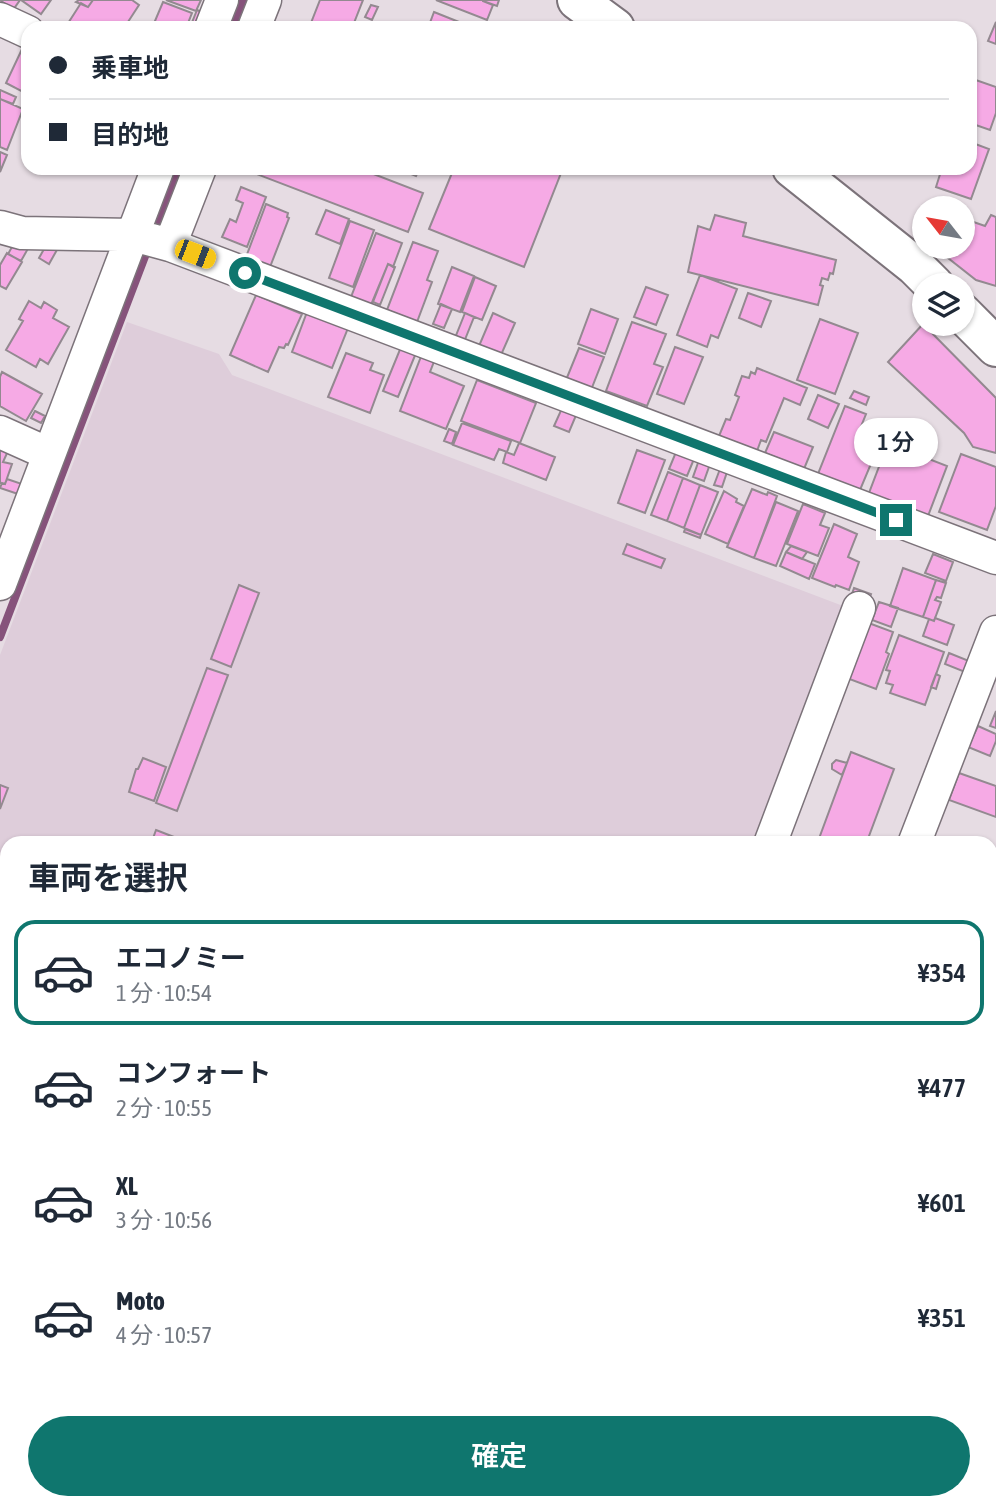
<!DOCTYPE html>
<html lang="ja">
<head>
<meta charset="utf-8">
<style>
	:root { --surface:#fff; --page:#f6f6f7; --text:#1f2937; --muted:#747a83; --line:#e0e1e3; --accent:#0f766e }
	body { margin:0; font-family:"Asap Condensed","Noto Sans JP",sans-serif; background:var(--page); color:var(--text); height:100vh; display:flex; flex-direction:column; font-size:26px; white-space:nowrap }
	* { box-sizing:border-box; margin:0 }
	p { font-size:23px; color:var(--muted) }
	.icon { flex:none; width:38px; height:38px; fill:none; stroke:currentColor; stroke-width:2; stroke-linecap:round; stroke-linejoin:round }
	.map { position:relative; flex:1; overflow:hidden }
	.panel { position:absolute; left:0px; top:836px; width:998px; height:674px; display:flex; flex-direction:column; background:var(--surface); border-radius:21px 21px 0 0; box-shadow:0 2px 5px #0004 }
	.panel>* { flex:none }
	.guide { position:absolute; left:21px; top:21px; width:956px; height:154px; border-radius:21px; box-shadow:0 2px 5px #0004; display:grid; align-content:center; height:154px; padding:0 28px; background:var(--surface) }
	.needle { width:46px; rotate:301deg }
	.tools { position:absolute; left:912px; top:196px; display:grid; gap:14px }
	.tools a { display:grid; place-items:center; width:63px; height:63px; border-radius:50%; background:var(--surface); box-shadow:0 2px 5px #0004; font-size:35px }
	.end { position:absolute; width:32px; height:32px; margin:-16px; border:9px solid #0f766e; background:#fff; box-shadow:0 0 0 4px #fff }
	.from { border-radius:50% }
	.bubble { position:absolute; height:49px; border-radius:24px; background:var(--surface); box-shadow:0 2px 5px #0004; font-size:23px; font-weight:600; line-height:49px; text-align:center }
	.car { position:absolute; width:21px; height:42px; margin:-21px -10px; border-radius:9px; box-shadow:0 0 5px 2px #0007; background:linear-gradient(#f5c518 24%,#345 0 40%,#f5c518 0 76%,#345 0 86%,#f5c518 0) }
	.guide b { display:flex; align-items:center; gap:24px; height:66px; font-size:26px }
	.guide b+b { border-top:2px solid var(--line) }
	.guide i { width:18px; height:18px; background:var(--text) }
	ul { padding:0; list-style:none }
	li { display:flex; align-items:center; gap:21px; height:105px; margin:0 14px 10px; padding:0 14px; border:4px solid transparent; border-radius:21px }
	li div { flex:1 }
	li b { display:block; font-size:26px }
	li em { font-style:normal; font-weight:600 }
	li.selected { border-color:var(--accent) }
	li>.icon { width:63px; height:63px; stroke-width:1.5 }
	h2 { padding:0 28px; font-size:32px; line-height:84px }
	.button { display:flex; gap:14px; margin-top:auto; padding:14px 28px }
	.button a { flex:1; height:80px; border-radius:42px; background:var(--accent); color:#fff; font-size:28px; font-weight:600; line-height:80px; text-align:center }
	.map>svg:first-child { display:block }
	.built { fill:#decdda }
	.green { fill:#c4bb69 }
	.lines { fill:none; stroke-linecap:round; stroke-linejoin:round }
	.stream { stroke:#86537b; stroke-width:8 }
	.building { fill:#f6aae5; stroke:#938990; stroke-width:2 }
	.street-casing { stroke:#7c737a; stroke-width:35 }
	.secondary-casing { stroke:#7c737a; stroke-width:42 }
	.street { stroke:#fff; stroke-width:32 }
	.secondary { stroke:#fff; stroke-width:38 }
	.route { stroke:#0f766e; stroke-width:9 }
</style>
</head>
<body>
<div class="map">
<svg width="996" height="1510" viewBox="0 0 996 1510">
	<rect width="100%" height="100%" fill="#e6dce3"/>
	<!-- built -->
	<path class="built" d="M127,322L219,354L232,375L851,609L761,843L7,844V1503H508L506,1510H0V655Z"/>
	<!-- green -->
	<path class="green" d="M818,1503H948L937,1510H815Z"/>
	<g class="lines">
		<!-- stream -->
		<path class="stream" d="M232,28L243,0
			M153,234L179,168
			M0,637L149,246"/>
	</g>
	<!-- building -->
	<path class="building" d="M0,0H20L13,10Z
		M21,0H51L41,14Z
		M79,0H93L88,7L76,2Z
		M93,0H132L139,5L126,25L125,24L122,28H65L81,3L88,7Z
		M166,0H201L196,11Z
		M320,0H363L352,28H309Z
		M436,0H483V1L493,5L487,20Z
		M483,0H499L497,6L483,1Z
		M163,2L192,13L186,28H152Z
		M371,5L378,7L372,20L365,17Z
		M197,10L207,14L200,28L191,25Z
		M434,12L469,26V28H428Z
		M996,22V44L988,41Z
		M23,47L28,50V87L25,93L6,83Z
		M970,78L996,87V113L990,130L970,123Z
		M0,90L16,97L13,104L0,99Z
		M0,99L23,109L7,150L0,147Z
		M970,142L989,149L971,199L936,187L942,168H970Z
		M0,152L7,155L0,172Z
		M241,168H358L423,193L408,232Z
		M408,168H420L416,176L406,172Z
		M454,168H563L524,267L429,229Z
		M241,187L266,197L247,247L222,237L230,219L236,222L243,203L236,200Z
		M266,204L288,213L287,217L289,218L270,267L246,257Z
		M326,210L349,219L340,244L316,234Z
		M715,215L746,223L743,236L836,260L833,274L830,273L828,280L822,278L820,285L823,286L818,305L688,272L698,226L710,230Z
		M991,215L996,217V286L976,280L934,247H962V218L985,226Z
		M350,221L374,230L353,287L329,278Z
		M376,233L402,243L393,267L388,264L371,305L351,297Z
		M17,238L30,245L21,261L8,254Z
		M48,242L58,248L49,264L39,258Z
		M413,242L438,251L427,280L432,282L417,322L387,310Z
		M7,253L22,262L6,289L0,286V265Z
		M388,264L395,267L380,305L373,302Z
		M452,267L474,276L460,312L438,304Z
		M700,275L737,289L718,338L711,335L707,347L677,335Z
		M475,277L496,286L482,320L462,312Z
		M646,287L668,295L656,325L634,317Z
		M748,293L771,301L761,327L739,318Z
		M256,295L302,314L288,345L286,344L284,348L279,347L268,372L230,355Z
		M29,301L41,308L44,302L57,310L53,318L69,327L48,364L40,359L36,367L6,350L23,321L19,319Z
		M441,304L452,309L444,328L433,324Z
		M591,309L618,319L605,354L578,344Z
		M307,312L348,328L332,368L292,352Z
		M465,313L474,317L464,342L455,338Z
		M493,313L515,323L501,355L479,346Z
		M820,319L858,333L835,394L797,380Z
		M632,322L666,334L654,364L663,367L647,406L606,391Z
		M923,324L996,398V453L973,447L964,433L888,362Z
		M401,347L416,353L398,397L383,391Z
		M675,347L703,357L684,404L657,394Z
		M579,348L604,357L591,390L566,380Z
		M346,353L373,363L370,370L384,375L370,413L328,397Z
		M422,354L435,359L430,372L464,386L446,429L400,411Z
		M757,368L807,388L800,405L784,398L766,442L761,440L757,451L719,436L726,419L730,420L739,397L735,395L742,376L749,378L751,372L755,374Z
		M2,372L42,394L26,421L0,406V377Z
		M477,380L536,403L520,443L461,421Z
		M854,391L869,397L866,405L850,398Z
		M818,395L839,404L828,428L808,419Z
		M563,406L577,413L569,432L554,426Z
		M845,406L866,414L860,429L872,434L863,456L873,459L860,490L818,474Z
		M35,411L45,416L41,423L31,418Z
		M462,423L511,441L507,452L499,449L494,460L453,445Z
		M449,429L456,432L452,444L444,441Z
		M774,432L813,447L804,469L765,453Z
		M519,443L555,457L546,480L503,463L506,452L514,455Z
		M888,443L947,466L928,516L869,493Z
		M0,448L8,451L3,462L12,464L5,484L0,483Z
		M637,450L665,460L645,513L618,503Z
		M676,452L694,459L687,476L669,469Z
		M961,454L996,467V506L987,530L939,512Z
		M699,460L710,464L704,481L693,477Z
		M720,469L727,472L722,487L714,485Z
		M668,472L683,478L667,521L651,515Z
		M683,478L700,485L684,528L667,521Z
		M7,479L22,484L18,494L0,488L2,483L5,484Z
		M700,485L718,492L701,535L684,528Z
		M752,489L767,495L768,492L777,496L754,558L727,547Z
		M724,491L737,499L736,502L744,506L728,544L705,534Z
		M776,502L798,511L776,566L754,558Z
		M803,504L825,513L820,525L829,528L818,556L787,544Z
		M834,524L857,534L848,557L859,562L849,590L836,585L835,587L812,578Z
		M685,529L701,535L700,538L684,532Z
		M627,544L665,559L661,568L623,554Z
		M791,546L807,552L802,559L786,552Z
		M786,552L815,564L809,579L780,566Z
		M933,554L953,562L946,581L925,573Z
		M903,568L936,580L923,617L890,606Z
		M936,580L946,583L941,598L937,597L935,600L941,602L934,621L923,617Z
		M239,585L259,593L231,667L211,659Z
		M854,588L871,594L867,604L851,597Z
		M879,602L898,608L891,627L872,620Z
		M935,618L954,625L947,645L923,636L929,619L934,621Z
		M866,622L893,632L886,652L889,654L876,689L844,677Z
		M899,635L944,652L925,705L890,693L893,685L886,683L890,671L886,670Z
		M949,653L969,661L965,672L945,664Z
		M207,668L228,675L177,811L156,803Z
		M936,674L940,676L936,689L931,687Z
		M996,711V728L990,726Z
		M978,726L996,734V741L990,756L968,747Z
		M851,752L894,769L866,844H817Z
		M143,758L166,767L154,801L129,792L136,769H138Z
		M836,760L847,763L842,775L832,769V764Z
		M959,773L996,786V817L949,800Z
		M0,785L8,788L0,809Z
		M156,830L192,844H151Z
		M0,872L7,875V966L0,985Z
		M990,1058L996,1060V1103L990,1101Z
		M0,1085L7,1088V1199L0,1196Z
		M994,1105L996,1106V1147L990,1145V1106L993,1107Z
		M0,1196L7,1199V1365L0,1384Z
		M996,1282V1322L990,1317V1290Z
		M990,1350L996,1353V1369L990,1365Z
		M7,1494V1503H38L36,1510H22L3,1503Z
		M996,1496V1510H979L987,1503H990V1500Z
		M38,1503H187L184,1510H36Z
		M247,1503H297L315,1510H244Z
		M556,1503H589L586,1510H573Z
		M693,1503H741L739,1507L733,1504L731,1506L737,1508L736,1510H690Z
		M767,1503H783L790,1507L789,1510H768L765,1509Z"/>
	<g class="lines">
		<!-- street casing -->
		<g class="street-casing">
			<path id="street" d="M0,19L28,32
				M211,28L222,0
				M254,28L265,0
				M0,227L22,233L133,235L170,245L996,558
				M170,245L200,168
				M0,432L49,454
				M0,584L158,168
				M770,844L859,608
				M914,844L996,632
				M990,1164L996,1166
				M990,1418L996,1414
				M990,1465L996,1472
				M515,1510L518,1503
				M656,1510L659,1503
				M802,1510L804,1503"/>
		</g>
		<!-- secondary casing -->
		<g class="secondary-casing">
			<path id="secondary" d="M577,0L615,28
				M792,168L915,266L934,285
				M962,313L996,347"/>
		</g>
		<!-- street -->
		<use href="#street" class="street"/>
		<!-- secondary -->
		<use href="#secondary" class="secondary"/>
	</g>
	<g class="lines">
		<!-- route -->
		<path class="route" d="M245,273L896,520"/>
	</g>
</svg>
<div class="tools">
<a><svg class="needle" viewBox="-14 -14 28 28"><path d="M0-13l5 13h-10z" fill="#e53935"/><path d="M0 13l5-13h-10z" fill="#747a83"/></svg></a>
<a><svg class="icon" aria-label="layers" viewBox="0 0 24 24"><path d="M12 4l9 5-9 5-9-5zM3 14l9 5 9-5"/></svg></a>
</div>
<i class="end from" style="left:245px;top:273px"></i>
<i class="end" style="left:896px;top:520px"></i>
<div class="bubble" style="left:854px;top:418px;width:84px">1 分</div>
<i class="car" style="left:195px;top:254px;rotate:111deg"></i>
<div class="guide">
<b><i class="from"></i>乗車地</b>
<b><i></i>目的地</b>
</div>
<section class="panel">
<h2>車両を選択</h2>
<ul>
<li class="selected"><svg class="icon" aria-label="car" viewBox="0 0 24 24"><path d="M5 17H2v-5l4-1 3-4h7l3 4 3 1v5h-3M9 17h6M6 11h13"/><circle cx="7" cy="17" r="2"/><circle cx="17" cy="17" r="2"/></svg><div><b>エコノミー</b><p>1 分 · 10:54</p></div><em>¥354</em></li>
<li><svg class="icon" aria-label="car" viewBox="0 0 24 24"><path d="M5 17H2v-5l4-1 3-4h7l3 4 3 1v5h-3M9 17h6M6 11h13"/><circle cx="7" cy="17" r="2"/><circle cx="17" cy="17" r="2"/></svg><div><b>コンフォート</b><p>2 分 · 10:55</p></div><em>¥477</em></li>
<li><svg class="icon" aria-label="car" viewBox="0 0 24 24"><path d="M5 17H2v-5l4-1 3-4h7l3 4 3 1v5h-3M9 17h6M6 11h13"/><circle cx="7" cy="17" r="2"/><circle cx="17" cy="17" r="2"/></svg><div><b>XL</b><p>3 分 · 10:56</p></div><em>¥601</em></li>
<li><svg class="icon" aria-label="car" viewBox="0 0 24 24"><path d="M5 17H2v-5l4-1 3-4h7l3 4 3 1v5h-3M9 17h6M6 11h13"/><circle cx="7" cy="17" r="2"/><circle cx="17" cy="17" r="2"/></svg><div><b>Moto</b><p>4 分 · 10:57</p></div><em>¥351</em></li>
</ul>
<div class="button"><a>確定</a></div>
</section>
</div>
</body>
</html>
